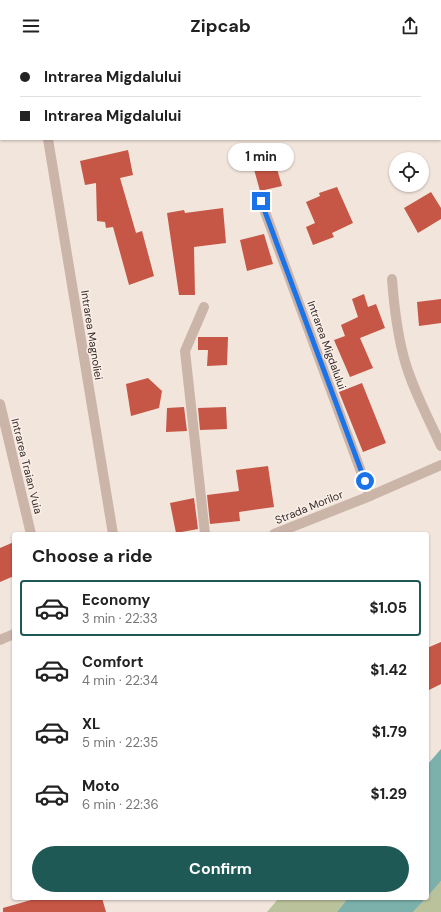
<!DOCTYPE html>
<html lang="en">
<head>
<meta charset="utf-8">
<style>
	:root { --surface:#fff; --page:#f2f2f2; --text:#222; --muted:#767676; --line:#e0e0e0; --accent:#1e5956 }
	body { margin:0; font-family:"DM Sans",sans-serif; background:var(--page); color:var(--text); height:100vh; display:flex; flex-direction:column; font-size:15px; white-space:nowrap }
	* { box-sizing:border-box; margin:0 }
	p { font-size:13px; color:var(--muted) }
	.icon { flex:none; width:22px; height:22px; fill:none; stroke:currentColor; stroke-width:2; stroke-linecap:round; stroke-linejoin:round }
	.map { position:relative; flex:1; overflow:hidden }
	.sheet { position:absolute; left:12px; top:480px; width:417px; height:368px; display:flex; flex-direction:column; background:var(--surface); border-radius:4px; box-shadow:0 1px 3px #0004 }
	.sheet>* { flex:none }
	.banner { position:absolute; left:0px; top:0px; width:441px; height:88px; box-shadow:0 1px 3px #0004; display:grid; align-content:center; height:88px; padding:0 20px; background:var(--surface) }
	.fabs { position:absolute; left:389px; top:100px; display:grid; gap:8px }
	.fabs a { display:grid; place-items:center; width:40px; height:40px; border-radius:50%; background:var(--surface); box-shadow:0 1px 3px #0004; font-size:20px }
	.end { position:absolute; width:18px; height:18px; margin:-9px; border:5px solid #1a73e8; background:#fff; box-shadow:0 0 0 2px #fff }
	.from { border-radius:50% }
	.bubble { position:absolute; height:28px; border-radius:14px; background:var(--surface); box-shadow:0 1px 3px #0004; font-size:13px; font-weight:700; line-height:28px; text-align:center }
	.banner b { display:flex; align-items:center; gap:14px; height:38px; font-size:15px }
	.banner b+b { border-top:1px solid var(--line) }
	.banner i { width:10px; height:10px; background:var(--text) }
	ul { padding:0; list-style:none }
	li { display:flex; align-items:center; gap:12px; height:56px; margin:0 8px 6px; padding:0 12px; border:2px solid transparent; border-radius:4px }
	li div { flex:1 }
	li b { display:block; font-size:15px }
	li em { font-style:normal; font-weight:700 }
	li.on { border-color:var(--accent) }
	li>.icon { width:36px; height:36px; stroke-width:1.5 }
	h2 { padding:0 20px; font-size:18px; line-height:48px }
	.cta { display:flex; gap:8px; margin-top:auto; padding:8px 20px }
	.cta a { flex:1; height:46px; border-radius:24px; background:var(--accent); color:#fff; font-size:16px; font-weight:700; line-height:46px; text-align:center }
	header { display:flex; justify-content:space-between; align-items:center; height:52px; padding:0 20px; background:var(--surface); font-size:18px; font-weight:700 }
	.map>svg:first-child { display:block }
	.green { fill:#bac29c }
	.water { fill:#7bb0ab }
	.building { fill:#c65646 }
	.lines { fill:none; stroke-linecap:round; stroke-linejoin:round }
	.minor { stroke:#cbb4a8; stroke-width:10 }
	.tertiary { stroke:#cbb4a8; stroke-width:10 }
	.route { stroke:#1a73e8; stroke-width:5 }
	.labels { text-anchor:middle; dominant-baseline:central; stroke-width:3; stroke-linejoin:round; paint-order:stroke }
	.street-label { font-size:11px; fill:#372b28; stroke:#faf0e9 }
</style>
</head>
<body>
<header><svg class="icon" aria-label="menu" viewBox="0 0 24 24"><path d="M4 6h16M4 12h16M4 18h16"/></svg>Zipcab<svg class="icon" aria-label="share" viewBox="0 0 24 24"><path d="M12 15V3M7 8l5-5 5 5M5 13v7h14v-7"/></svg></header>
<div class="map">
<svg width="441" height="860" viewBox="0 0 441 860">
	<rect width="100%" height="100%" fill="#f2e5dc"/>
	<!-- green -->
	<path class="green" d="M441,829V860H413Z
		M279,846H348L337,860H267Z"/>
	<!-- water -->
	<path class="water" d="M441,697V829L427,845V713Z
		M348,846H426L413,860H337Z"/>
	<!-- building -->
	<path class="building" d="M270,93L282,134L260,139L249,99Z
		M128,98L133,123L120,126L136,181L142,179L154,224L129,233L113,175L106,176L105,170L97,169L96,131L85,133L80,109Z
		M337,135L353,171L332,181L334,185L313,193L306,175L315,171L306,150L320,144L319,141Z
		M431,140L441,156V167L418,181L404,156Z
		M223,156L226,191L194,195L195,243H179L167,161L184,158L185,161Z
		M264,182L273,212L247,219L240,188Z
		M364,242L368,255L376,252L385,276L360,286L373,316L350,325L334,288L345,284L341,273L358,265L352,247Z
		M441,247V271L419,274L417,250Z
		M198,285H228L227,313L207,314L208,298H198Z
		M148,326L162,339L159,356L131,364L126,332Z
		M362,331L386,391L363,400L339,340Z
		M184,355L187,379L166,380L167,356Z
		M226,355L227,377L200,378L198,356Z
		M268,414L274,455L239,460L240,469L210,472L207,443L239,439L236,418Z
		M194,446L198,477L176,481L170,451Z
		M14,490V524L0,530V496Z
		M441,590V632L427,639V596Z
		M38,846H102L106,860H3V856Z"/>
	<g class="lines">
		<!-- minor -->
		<path class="minor" d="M34,0V1
			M48,87L113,482
			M261,149L370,444
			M392,227C394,254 397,280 404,306C412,336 428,365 441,394
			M204,255L185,299L205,482
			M0,352L31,482"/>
		<!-- tertiary -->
		<path class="tertiary" d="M274,482L370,444L441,413
			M0,588L14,582"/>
	</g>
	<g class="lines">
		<!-- route -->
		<path class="route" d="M261,149L365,429"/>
	</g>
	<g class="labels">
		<!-- street labels -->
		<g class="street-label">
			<text transform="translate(92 283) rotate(81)">Intrarea Magnoliei</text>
			<text transform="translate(327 293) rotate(70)">Intrarea Migdalului</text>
			<text transform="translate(27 414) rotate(76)">Intrarea Traian Vuia</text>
			<text transform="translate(309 455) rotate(-22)">Strada Morilor</text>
		</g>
	</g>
</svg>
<div class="fabs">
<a><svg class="icon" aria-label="locate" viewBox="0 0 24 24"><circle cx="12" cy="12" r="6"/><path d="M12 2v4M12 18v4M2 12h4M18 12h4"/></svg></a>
</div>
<i class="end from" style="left:365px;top:429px"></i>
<i class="end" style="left:261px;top:149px"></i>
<div class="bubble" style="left:228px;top:91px;width:66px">1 min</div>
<div class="banner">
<b><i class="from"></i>Intrarea Migdalului</b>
<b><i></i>Intrarea Migdalului</b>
</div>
<section class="sheet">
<h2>Choose a ride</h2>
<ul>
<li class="on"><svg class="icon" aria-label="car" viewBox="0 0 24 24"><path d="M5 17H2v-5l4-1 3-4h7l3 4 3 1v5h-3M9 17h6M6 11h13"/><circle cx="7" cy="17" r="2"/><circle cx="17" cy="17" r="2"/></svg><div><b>Economy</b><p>3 min · 22:33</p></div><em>$1.05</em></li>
<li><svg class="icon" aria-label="car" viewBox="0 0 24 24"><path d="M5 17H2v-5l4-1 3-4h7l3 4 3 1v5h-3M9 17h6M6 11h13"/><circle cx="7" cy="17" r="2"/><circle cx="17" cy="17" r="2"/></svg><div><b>Comfort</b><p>4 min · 22:34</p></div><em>$1.42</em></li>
<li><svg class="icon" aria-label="car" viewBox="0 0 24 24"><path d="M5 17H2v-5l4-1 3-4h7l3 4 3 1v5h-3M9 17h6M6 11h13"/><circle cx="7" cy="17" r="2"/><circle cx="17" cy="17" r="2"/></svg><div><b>XL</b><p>5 min · 22:35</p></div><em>$1.79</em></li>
<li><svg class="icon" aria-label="car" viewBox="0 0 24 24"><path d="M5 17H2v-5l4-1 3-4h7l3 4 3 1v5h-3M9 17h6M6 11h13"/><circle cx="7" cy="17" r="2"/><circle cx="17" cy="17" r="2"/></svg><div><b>Moto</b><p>6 min · 22:36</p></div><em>$1.29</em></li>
</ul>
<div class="cta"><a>Confirm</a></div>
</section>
</div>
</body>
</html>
